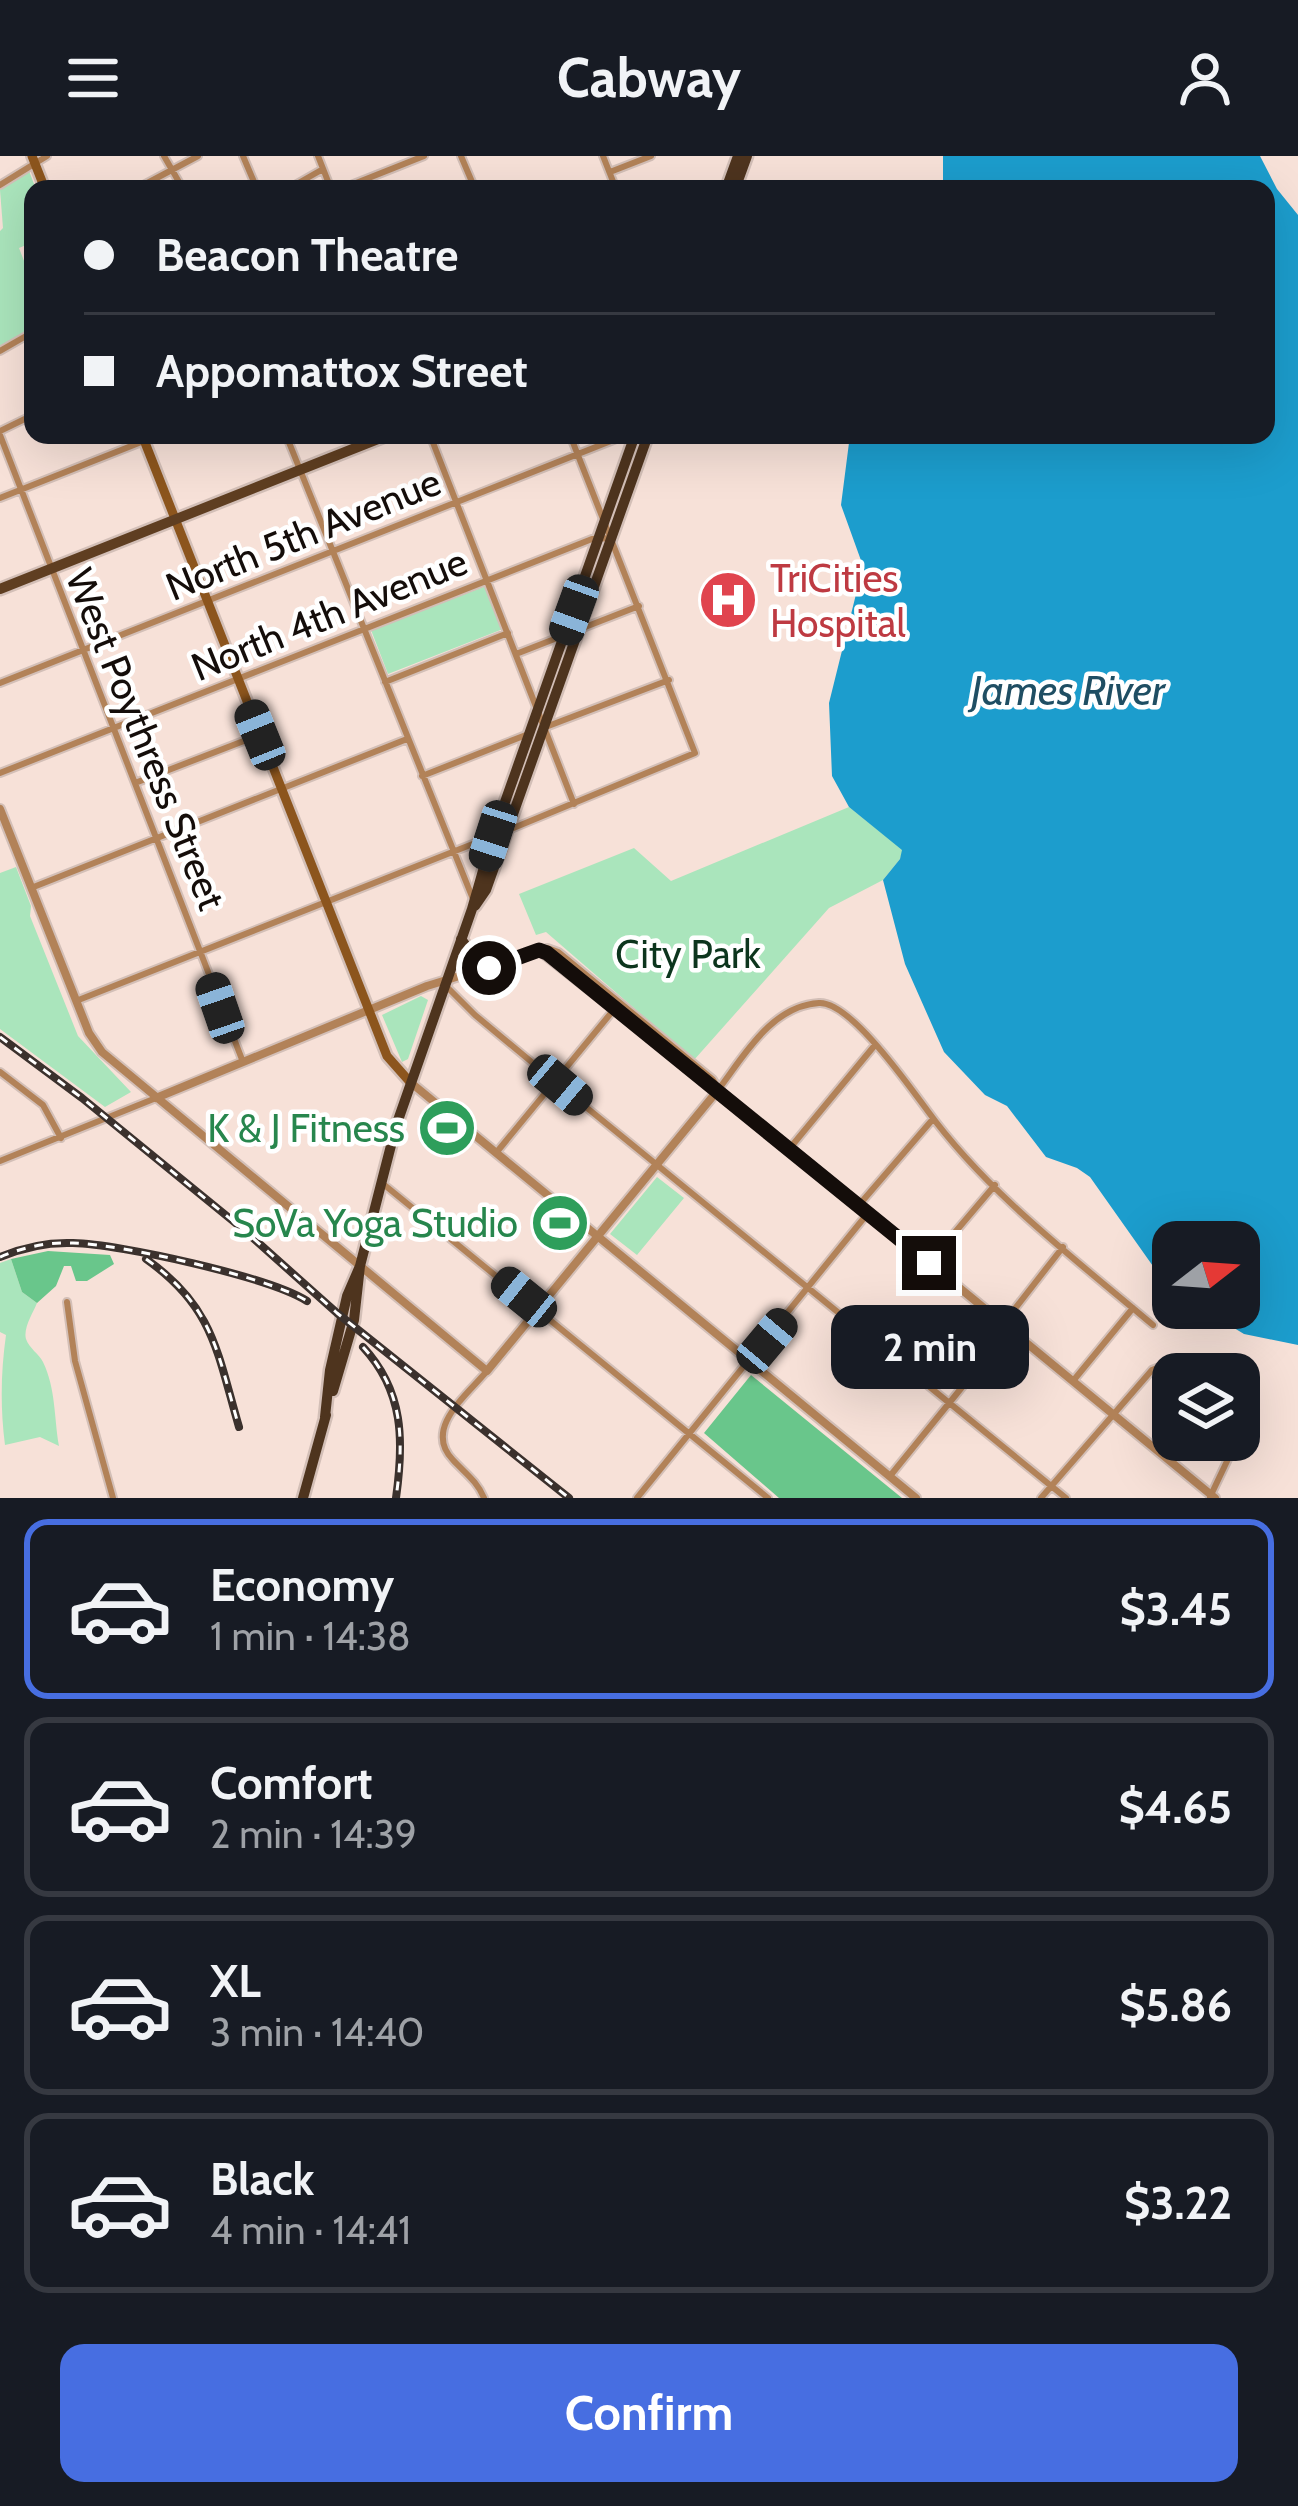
<!DOCTYPE html>
<html lang="en">
<head>
<meta charset="utf-8">
<style>
	:root { --surface:#171b24; --page:#242831; --text:#f1f3f6; --muted:#9ea1a6; --line:#363941; --accent:#476ee1 }
	body { margin:0; font-family:Cabin,sans-serif; background:var(--page); color:var(--text); height:100vh; display:flex; flex-direction:column; font-size:45px; white-space:nowrap }
	* { box-sizing:border-box; margin:0 }
	p { font-size:39px; color:var(--muted) }
	.icon { flex:none; width:66px; height:66px; fill:none; stroke:currentColor; stroke-width:2; stroke-linecap:round; stroke-linejoin:round }
	.map { position:relative; height:1342px; overflow:hidden }
	.drawer { display:flex; flex-direction:column; background:var(--surface); flex:1 }
	.drawer>* { flex:none }
	.hud { position:absolute; left:24px; top:24px; width:1251px; height:264px; border-radius:24px; box-shadow:0 12px 48px #0002; display:grid; align-content:center; height:264px; padding:0 60px; background:var(--surface) }
	.needle { width:78px; rotate:73deg }
	.fabs { position:absolute; left:1152px; top:1065px; display:grid; gap:24px }
	.fabs a { display:grid; place-items:center; width:108px; height:108px; border-radius:24px; background:var(--surface); box-shadow:0 12px 48px #0002; font-size:60px }
	.end { position:absolute; width:54px; height:54px; margin:-27px; border:15px solid #140d0a; background:#fff; box-shadow:0 0 0 6px #fff }
	.from { border-radius:50% }
	.bubble { position:absolute; height:84px; border-radius:24px; background:var(--surface); box-shadow:0 12px 48px #0002; font-size:39px; font-weight:700; line-height:84px; text-align:center }
	.car { position:absolute; width:36px; height:72px; margin:-36px -18px; border-radius:15px; box-shadow:0 0 9px 3px #0007; background:linear-gradient(#222 24%,#8ab4d8 0 40%,#222 0 76%,#8ab4d8 0 86%,#222 0) }
	.hud b { display:flex; align-items:center; gap:42px; height:114px; font-size:45px }
	.hud b+b { border-top:3px solid var(--line) }
	.hud i { width:30px; height:30px; background:var(--text) }
	ul { padding:21px 0 0; list-style:none }
	li { display:flex; align-items:center; gap:36px; height:180px; margin:0 24px 18px; padding:0 36px; border:6px solid var(--line); border-radius:24px }
	li div { flex:1 }
	li b { display:block; font-size:45px }
	li em { font-style:normal; font-weight:700 }
	li.selected { border-color:var(--accent) }
	li>.icon { width:108px; height:108px; stroke-width:1.5 }
	.primary-button { display:flex; gap:24px; margin-top:auto; padding:24px 60px }
	.primary-button a { flex:1; height:138px; border-radius:24px; background:var(--accent); color:#fff; font-size:48px; font-weight:700; line-height:138px; text-align:center }
	header { display:flex; justify-content:space-between; align-items:center; height:156px; padding:0 60px; background:var(--surface); font-size:54px; font-weight:700 }
	.map>svg:first-child { display:block }
	.green { fill:#aae5bc }
	.forest { fill:#69c68b }
	.water { fill:#1c9dcd }
	.lines { fill:none; stroke-linecap:round; stroke-linejoin:round }
	.minor-casing { stroke:#d3bfb7; stroke-width:10 }
	.tertiary-casing { stroke:#d3bfb7; stroke-width:12 }
	.secondary-casing { stroke:#d3bfb7; stroke-width:14 }
	.primary-casing { stroke:#d3bfb7; stroke-width:15 }
	.trunk-casing { stroke:#d3bfb7; stroke-width:15 }
	.minor { stroke:#b28258; stroke-width:6 }
	.tertiary { stroke:#b28258; stroke-width:8 }
	.secondary { stroke:#8c551d; stroke-width:9 }
	.primary { stroke:#5f3e21; stroke-width:10 }
	.trunk { stroke:#4e341e; stroke-width:10 }
	.rail-casing { stroke:#3b312d; stroke-width:8 }
	.rail { stroke:#fff; stroke-width:3; stroke-dasharray:9; stroke-linecap:butt }
	.route { stroke:#140d0a; stroke-width:15 }
	.labels { text-anchor:middle; dominant-baseline:central; stroke-width:9; stroke-linejoin:round; paint-order:stroke }
	.street-label { font-size:39px; fill:#140d0a; stroke:#fff }
	.health-label { font-size:39px; fill:#be3a42; stroke:#fff; text-anchor:start }
	.park-label { font-size:39px; fill:#0c351d; stroke:#fff }
	.leisure-label { font-size:39px; fill:#27864d; stroke:#fff; text-anchor:end }
	.water-label { font-size:42px; font-style:italic; fill:#1f4e63; stroke:#fff }
</style>
</head>
<body>
<header><svg class="icon" aria-label="menu" viewBox="0 0 24 24"><path d="M4 6h16M4 12h16M4 18h16"/></svg>Cabway<svg class="icon" aria-label="person" viewBox="0 0 24 24"><circle cx="12" cy="8" r="4"/><path d="M4 21q1-7 8-7t8 7"/></svg></header>
<div class="map">
<svg width="1298" height="1342" viewBox="0 0 1298 1342">
	<rect width="100%" height="100%" fill="#f7e1d8"/>
	<!-- green -->
	<path class="green" d="M29,15L36,33H33V86L19,92L33,128V171L0,190V75L3,72L0,34Z
		M486,430L503,473L388,518L371,474Z
		M849,651L903,694L900,703L883,724L829,752L694,904L546,776L536,779L519,738L634,692L671,725Z
		M16,711L31,750L30,760L78,880L131,936L105,951L0,873V717Z
		M421,840L428,844L408,903L402,906L382,859Z
		M657,1021L684,1042L637,1099L610,1078Z
		M11,1103L22,1136L37,1147C33,1157 23,1172 26,1183C29,1192 39,1198 43,1206C56,1233 54,1262 59,1290L40,1281L5,1289C0,1250 1,1215 6,1179L0,1176V1107Z"/>
	<!-- forest -->
	<path class="forest" d="M48,1095L110,1099L114,1108L87,1125H76L71,1110H64L56,1130L37,1147L22,1136L11,1103Z
		M751,1219L902,1342H779L704,1277Z"/>
	<!-- water -->
	<path class="water" d="M943,0H1260L1277,33L1298,59V1189L1244,1178L1201,1152H1239V1086H1173V1128L1155,1113L1090,1021L1077,1012L1046,1001L1007,950L985,939L944,896L905,808L883,724L900,703L902,694L849,651L832,620L829,547L863,410L841,349L850,279H1266V33H943Z"/>
	<g class="lines">
		<!-- minor casing -->
		<g class="minor-casing">
			<path id="minor" d="M164,0L183,33
				M243,0L257,33
				M318,0L331,33
				M461,0L475,33
				M603,0L616,33
				M610,16L651,0
				M0,29L47,0
				M136,33L198,0
				M288,33L323,13
				M341,33L424,0
				M0,195L33,176
				M0,275L33,259
				M0,279L243,906
				M286,279L473,743
				M430,279L574,648
				M0,342L159,279
				M516,498L639,450
				M385,526L508,477
				M0,527L626,279
				M543,572L669,524
				M0,617L592,383L611,382
				M422,620L526,579
				M135,627L259,579
				M511,673L695,597L570,279
				M31,732L407,583
				M447,831L475,859L581,947L1066,1342
				M76,845L493,680
				M0,916L43,949L61,982
				M718,934C744,900 771,850 819,847C850,845 909,930 927,954C987,1037 1075,1103 1153,1169
				M790,992L875,889
				M496,997L616,851
				M0,1005L156,942
				M382,1027L768,1342
				M859,1049L933,963
				M929,1107L995,1029
				M67,1146L75,1205L113,1342
				M1073,1225L1133,1152
				M890,1320L1006,1177L1010,1159L1063,1091
				M1210,1341L1229,1301L1230,1284
				M484,1342C477,1325 465,1317 453,1304C423,1273 466,1240 487,1215
				M637,1342L868,1057
				M1041,1342L1152,1214L1174,1205L1193,1218"/>
		</g>
		<!-- tertiary casing -->
		<g class="tertiary-casing">
			<path id="tertiary" d="M0,653L89,877L102,896L487,1215L718,934
				M539,794L753,962L1215,1342
				M410,926L916,1342
				M156,942L427,830L547,793L558,797L712,924L717,932"/>
		</g>
		<!-- secondary casing -->
		<g class="secondary-casing">
			<path id="secondary" d="M32,0L45,33
				M142,279L387,900L410,926"/>
		</g>
		<!-- primary casing -->
		<g class="primary-casing">
			<path id="primary" d="M0,433L388,279"/>
		</g>
		<!-- trunk casing -->
		<g class="trunk-casing">
			<path id="trunk" d="M726,33L738,0
				M735,33L747,0
				M475,750L486,734L648,279
				M461,783L477,805L489,812
				M333,1235L354,1164L360,1110
				M325,1261L330,1214L347,1140L360,1110L396,970L472,753L493,680L635,279
				M303,1342L326,1259"/>
		</g>
		<!-- minor -->
		<use href="#minor" class="minor"/>
		<!-- tertiary -->
		<use href="#tertiary" class="tertiary"/>
		<!-- secondary -->
		<use href="#secondary" class="secondary"/>
		<!-- primary -->
		<use href="#primary" class="primary"/>
		<!-- trunk -->
		<use href="#trunk" class="trunk"/>
		<!-- rail casing -->
		<g class="rail-casing">
			<path id="rail" d="M0,881L82,942L244,1074L337,1157L569,1342
				M0,1101C24,1091 47,1086 73,1087C120,1088 269,1121 307,1145
				M146,1103C214,1151 217,1196 239,1271
				M363,1191C404,1235 404,1285 396,1342"/>
		</g>
		<!-- rail -->
		<use href="#rail" class="rail"/>
	</g>
	<g class="lines">
		<!-- route -->
		<path class="route" d="M489,812L539,794L547,797L929,1107"/>
	</g>
	<!-- icons -->
	<defs>
		<g id="hospital-disc" transform="scale(3)"><circle r="9.5" fill="#e0444e" stroke="#fff"/><path d="M-5-5h3v3.5h4V-5h3V5h-3V1.5h-4V5h-3Z" fill="#fff"/></g>
		<g id="stadium-disc" transform="scale(3)"><circle r="9.5" fill="#2e9e5b" stroke="#fff"/><path d="M0-5a6.5 5 0 1 0 0 10a6.5 5 0 1 0 0-10ZM-3.5-1.8h7v3.6h-7Z" fill="#fff"/></g>
	</defs>
	<g fill-rule="evenodd">
		<use href="#hospital-disc" x="728" y="444"/>
		<use href="#stadium-disc" x="447" y="972"/>
		<use href="#stadium-disc" x="560" y="1067"/>
	</g>
	<g class="labels">
		<!-- street labels -->
		<g class="street-label">
			<text transform="translate(303 378) rotate(-22)">North 5th Avenue</text>
			<text transform="translate(329 458) rotate(-22)">North 4th Avenue</text>
			<text transform="translate(146 583) rotate(68)">West Poythress Street</text>
		</g>
		<!-- health labels -->
		<g class="health-label">
			<text x="770" y="422">TriCities<tspan x="770" dy="45">Hospital</tspan></text>
		</g>
		<!-- park labels -->
		<g class="park-label">
			<text x="688" y="798">City Park</text>
		</g>
		<!-- leisure labels -->
		<g class="leisure-label">
			<text x="405" y="972">K &amp; J Fitness</text>
			<text x="518" y="1067">SoVa Yoga Studio</text>
		</g>
		<!-- water labels -->
		<g class="water-label">
			<text x="1068" y="534">James River</text>
		</g>
	</g>
</svg>
<div class="fabs">
<a><svg class="needle" viewBox="-14 -14 28 28"><path d="M0-13l5 13h-10z" fill="#e53935"/><path d="M0 13l5-13h-10z" fill="#9ea1a6"/></svg></a>
<a><svg class="icon" aria-label="layers" viewBox="0 0 24 24"><path d="M12 4l9 5-9 5-9-5zM3 14l9 5 9-5"/></svg></a>
</div>
<i class="end from" style="left:489px;top:812px"></i>
<i class="end" style="left:929px;top:1107px"></i>
<div class="bubble" style="left:831px;top:1149px;width:198px">2 min</div>
<i class="car" style="left:574px;top:454px;rotate:200deg"></i>
<i class="car" style="left:260px;top:579px;rotate:338deg"></i>
<i class="car" style="left:493px;top:680px;rotate:198deg"></i>
<i class="car" style="left:220px;top:852px;rotate:341deg"></i>
<i class="car" style="left:560px;top:929px;rotate:130deg"></i>
<i class="car" style="left:524px;top:1141px;rotate:309deg"></i>
<i class="car" style="left:767px;top:1185px;rotate:40deg"></i>
<div class="hud">
<b><i class="from"></i>Beacon Theatre</b>
<b><i></i>Appomattox Street</b>
</div>
</div>
<section class="drawer">
<ul>
<li class="selected"><svg class="icon" aria-label="car" viewBox="0 0 24 24"><path d="M5 17H2v-5l4-1 3-4h7l3 4 3 1v5h-3M9 17h6M6 11h13"/><circle cx="7" cy="17" r="2"/><circle cx="17" cy="17" r="2"/></svg><div><b>Economy</b><p>1 min · 14:38</p></div><em>$3.45</em></li>
<li><svg class="icon" aria-label="car" viewBox="0 0 24 24"><path d="M5 17H2v-5l4-1 3-4h7l3 4 3 1v5h-3M9 17h6M6 11h13"/><circle cx="7" cy="17" r="2"/><circle cx="17" cy="17" r="2"/></svg><div><b>Comfort</b><p>2 min · 14:39</p></div><em>$4.65</em></li>
<li><svg class="icon" aria-label="car" viewBox="0 0 24 24"><path d="M5 17H2v-5l4-1 3-4h7l3 4 3 1v5h-3M9 17h6M6 11h13"/><circle cx="7" cy="17" r="2"/><circle cx="17" cy="17" r="2"/></svg><div><b>XL</b><p>3 min · 14:40</p></div><em>$5.86</em></li>
<li><svg class="icon" aria-label="car" viewBox="0 0 24 24"><path d="M5 17H2v-5l4-1 3-4h7l3 4 3 1v5h-3M9 17h6M6 11h13"/><circle cx="7" cy="17" r="2"/><circle cx="17" cy="17" r="2"/></svg><div><b>Black</b><p>4 min · 14:41</p></div><em>$3.22</em></li>
</ul>
<div class="primary-button"><a>Confirm</a></div>
</section>
</body>
</html>
